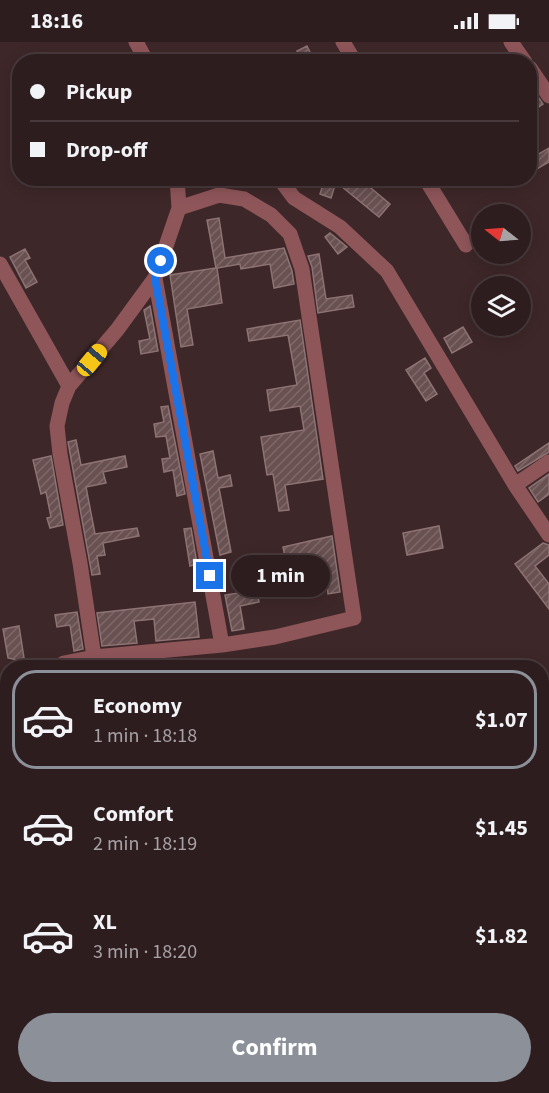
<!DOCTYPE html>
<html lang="en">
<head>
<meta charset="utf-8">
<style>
	:root { --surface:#2e1d1f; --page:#362628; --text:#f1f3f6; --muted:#a7a2a4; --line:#493b3d; --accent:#8c9099 }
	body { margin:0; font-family:"Source Sans 3",sans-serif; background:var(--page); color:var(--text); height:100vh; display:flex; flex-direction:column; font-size:22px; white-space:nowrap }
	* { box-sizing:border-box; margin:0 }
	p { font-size:20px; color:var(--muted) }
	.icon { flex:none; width:33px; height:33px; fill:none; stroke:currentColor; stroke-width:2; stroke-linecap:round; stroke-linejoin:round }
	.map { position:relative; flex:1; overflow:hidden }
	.sheet { position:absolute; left:0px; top:618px; width:549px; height:434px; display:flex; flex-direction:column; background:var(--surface); border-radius:24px 24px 0 0; box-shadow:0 3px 15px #0003,0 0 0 2px var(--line) }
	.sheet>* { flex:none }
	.top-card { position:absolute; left:12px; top:12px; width:525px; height:132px; border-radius:24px; box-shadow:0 3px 15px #0003,0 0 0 2px var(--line); display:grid; align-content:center; height:132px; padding:0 18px; background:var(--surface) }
	.needle { width:39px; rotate:287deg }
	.fabs { position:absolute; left:471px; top:162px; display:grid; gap:12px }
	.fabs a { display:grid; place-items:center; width:60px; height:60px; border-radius:50%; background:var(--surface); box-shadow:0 3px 15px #0003,0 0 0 2px var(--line); font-size:30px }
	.end { position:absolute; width:27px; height:27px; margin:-14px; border:8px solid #1a73e8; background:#fff; box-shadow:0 0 0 3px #fff }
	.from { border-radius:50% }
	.bubble { position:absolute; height:42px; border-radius:21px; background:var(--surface); box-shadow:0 3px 15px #0003,0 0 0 2px var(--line); font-size:20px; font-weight:700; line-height:42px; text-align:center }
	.car { position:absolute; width:18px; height:36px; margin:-18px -9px; border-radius:8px; box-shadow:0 0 4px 2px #0007; background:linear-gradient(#f5c518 24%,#345 0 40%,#f5c518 0 76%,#345 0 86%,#f5c518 0) }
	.top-card b { display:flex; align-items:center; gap:21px; height:57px; font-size:22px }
	.top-card b+b { border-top:2px solid var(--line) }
	.top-card i { width:15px; height:15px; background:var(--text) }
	ul { padding:10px 0 0; list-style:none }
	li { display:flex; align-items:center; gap:18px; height:99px; margin:0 12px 9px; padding:0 6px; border:3px solid transparent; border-radius:24px }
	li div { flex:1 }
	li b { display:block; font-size:22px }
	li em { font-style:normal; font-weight:700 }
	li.selected { border-color:var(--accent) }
	li>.icon { width:54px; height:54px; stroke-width:1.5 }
	.button { display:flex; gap:12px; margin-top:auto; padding:12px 18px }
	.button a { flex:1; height:69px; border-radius:36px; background:var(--accent); color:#fff; font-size:24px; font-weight:700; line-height:69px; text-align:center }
	.status { display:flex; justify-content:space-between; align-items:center; height:42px; padding:0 30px; background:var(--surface); direction:ltr }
	.status svg { height:16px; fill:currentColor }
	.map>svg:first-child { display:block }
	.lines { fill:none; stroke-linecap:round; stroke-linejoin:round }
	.canal { stroke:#00180c; stroke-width:12 }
	.building { fill:url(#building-hatch); stroke:#8e7374; stroke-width:1.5 }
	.minor { stroke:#8f565a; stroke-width:15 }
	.route { stroke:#1a73e8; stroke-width:8 }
</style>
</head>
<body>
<div class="status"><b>18:16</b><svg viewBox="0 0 49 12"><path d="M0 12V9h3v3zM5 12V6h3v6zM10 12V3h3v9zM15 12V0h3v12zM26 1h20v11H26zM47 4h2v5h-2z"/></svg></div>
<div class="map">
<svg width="549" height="1051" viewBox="0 0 549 1051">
	<defs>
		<pattern id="building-hatch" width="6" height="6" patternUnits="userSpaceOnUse" patternTransform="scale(1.5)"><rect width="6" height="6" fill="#695051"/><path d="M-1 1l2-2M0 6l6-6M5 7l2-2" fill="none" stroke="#7e6869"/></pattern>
	</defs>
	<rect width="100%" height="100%" fill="#3e2729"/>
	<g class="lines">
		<!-- canal -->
		<path class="canal" d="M0,1032L8,1034
			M47,1044L73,1051"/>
	</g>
	<!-- building -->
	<path class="building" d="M307,4L315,20H303L297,9Z
		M530,43L543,62L530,71Z
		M549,106V120L530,131V117Z
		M325,136H359L390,162L379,175L336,140L331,156L320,152Z
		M219,176L225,216L284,206L292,229L294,242L274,246L270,222L241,227L240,222L217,226L222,261L187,267L193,303L181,305L170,233L216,226L207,178Z
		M330,191L347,205L338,212L325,195Z
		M25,207L30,216L25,218L37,240L26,246L10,215Z
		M319,212L326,257L352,253L354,265L318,271L312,225L308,214Z
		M150,264L158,309L141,312L139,299L150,297L144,268Z
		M300,278L323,437L285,443L289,468L279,469L273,432L267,433L261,395L304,388L300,364L270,369L267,348L297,343L288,293L249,299L247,287Z
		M463,285L472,300L452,311L444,296Z
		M425,316L431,326L424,331L437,352L426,359L406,328Z
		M168,364L185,452L177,454L173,428L164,430L162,417L170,416L166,394L156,395L154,382L164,380L161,365Z
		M76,398L81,423L125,414L127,425L103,430L106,441L86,445L95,492L137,486L139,494L103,501L105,513L97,514L100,532L92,533L70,411L68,400Z
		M549,401V410L518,429L515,424Z
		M213,409L218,436L230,433L232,444L219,446L231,510L220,513L200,412Z
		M51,414L63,483L50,486L47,476L51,475L46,450L41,452L33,418Z
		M549,432V452L538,460L529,446Z
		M439,484L443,506L407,513L403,491Z
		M191,486L197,522L190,524L184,487Z
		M332,494L340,550L328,552L326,533L290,540L283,505Z
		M543,501L549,503V513L535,524L549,542V567L515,522Z
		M257,548L259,560L240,564L244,587L232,589L225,553Z
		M195,560L199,595L156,599L154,577L134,579L137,601L102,604L97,571Z
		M77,570L83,607L74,609L70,583L57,585L55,573Z
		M19,584L24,616L17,618L8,616L3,587Z
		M139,621L140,626H105V624Z"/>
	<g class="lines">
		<!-- minor -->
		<path class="minor" d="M136,0L147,20
			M343,0L355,20
			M511,0L525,20
			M530,26L549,54
			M177,136L179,166
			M279,136L294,156L340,185L387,229L515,443
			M425,136L466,203
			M0,222L69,344
			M155,236L222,603
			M549,420L515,443L549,493
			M55,626L64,621L94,615L80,521L60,412L57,384L62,361L69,344L117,288L155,236L179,166L219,153L244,157L271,173L290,192L302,227L354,576L275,595L222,603L94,615
			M542,743L549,752
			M542,783L549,776
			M542,834L549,842
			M0,942L8,908
			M542,944L549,952
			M0,998L8,1000
			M157,1044L186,1051"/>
	</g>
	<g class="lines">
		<!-- route -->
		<path class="route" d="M161,219L155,236L210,534"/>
	</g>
</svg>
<div class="fabs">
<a><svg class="needle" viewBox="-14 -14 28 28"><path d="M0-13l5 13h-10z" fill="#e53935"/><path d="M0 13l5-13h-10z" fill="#a7a2a4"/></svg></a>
<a><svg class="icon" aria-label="layers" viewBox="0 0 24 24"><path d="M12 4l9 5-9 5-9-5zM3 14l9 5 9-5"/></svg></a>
</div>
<i class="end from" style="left:161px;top:219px"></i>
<i class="end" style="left:210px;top:534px"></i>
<div class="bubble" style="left:231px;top:513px;width:99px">1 min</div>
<i class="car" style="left:92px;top:318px;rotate:40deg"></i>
<div class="top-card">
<b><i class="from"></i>Pickup</b>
<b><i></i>Drop-off</b>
</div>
<section class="sheet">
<ul>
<li class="selected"><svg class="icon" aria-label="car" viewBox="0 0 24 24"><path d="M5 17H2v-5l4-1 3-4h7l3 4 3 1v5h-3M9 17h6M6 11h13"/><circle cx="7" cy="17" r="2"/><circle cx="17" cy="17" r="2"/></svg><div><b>Economy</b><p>1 min · 18:18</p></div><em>$1.07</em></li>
<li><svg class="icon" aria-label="car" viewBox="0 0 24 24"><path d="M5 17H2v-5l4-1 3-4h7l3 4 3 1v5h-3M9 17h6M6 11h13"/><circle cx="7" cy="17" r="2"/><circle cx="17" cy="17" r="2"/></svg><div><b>Comfort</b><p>2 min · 18:19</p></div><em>$1.45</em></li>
<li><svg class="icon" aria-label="car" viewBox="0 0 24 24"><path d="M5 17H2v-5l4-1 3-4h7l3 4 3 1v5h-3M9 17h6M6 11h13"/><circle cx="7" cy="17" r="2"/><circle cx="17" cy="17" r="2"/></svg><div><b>XL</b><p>3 min · 18:20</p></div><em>$1.82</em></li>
</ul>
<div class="button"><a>Confirm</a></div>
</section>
</div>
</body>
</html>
